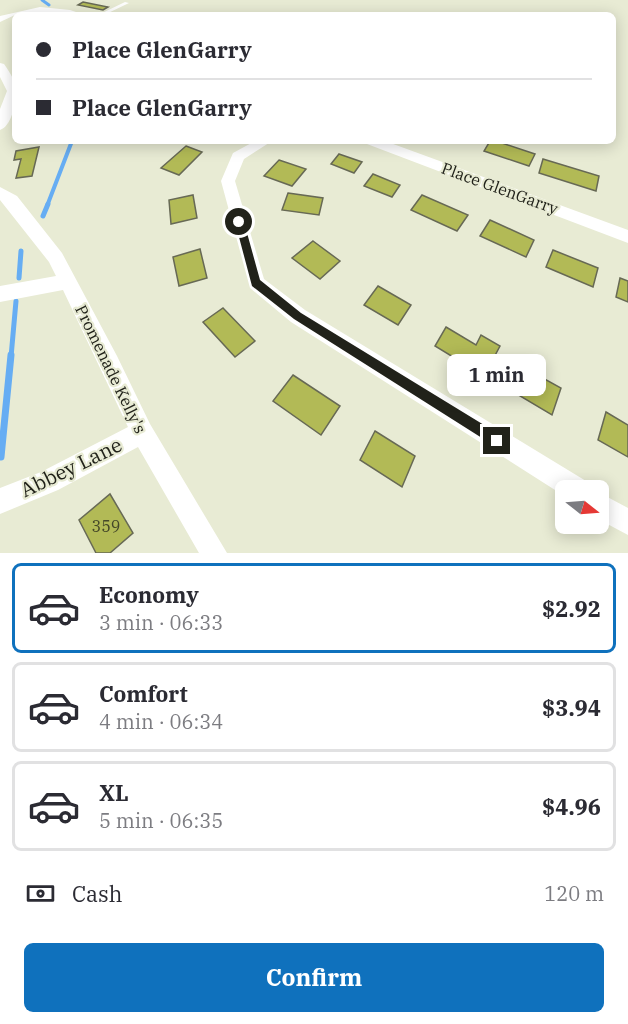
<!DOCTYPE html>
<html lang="en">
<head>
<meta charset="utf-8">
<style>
	:root { --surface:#fff; --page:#f7f7f7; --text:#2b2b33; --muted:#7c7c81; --line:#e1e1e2; --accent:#0f71bd }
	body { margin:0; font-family:"IBM Plex Serif",serif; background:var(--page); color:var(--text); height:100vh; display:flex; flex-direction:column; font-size:22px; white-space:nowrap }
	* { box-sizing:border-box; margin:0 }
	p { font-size:20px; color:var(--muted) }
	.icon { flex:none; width:33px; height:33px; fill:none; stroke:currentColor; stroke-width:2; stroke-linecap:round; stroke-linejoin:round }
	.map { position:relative; height:553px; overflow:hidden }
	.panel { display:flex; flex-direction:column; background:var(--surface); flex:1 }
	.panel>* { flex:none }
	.top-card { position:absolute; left:12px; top:12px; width:604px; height:132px; border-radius:9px; box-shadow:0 3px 15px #0003; display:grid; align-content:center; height:132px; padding:0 24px; background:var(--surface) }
	.needle { width:39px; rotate:107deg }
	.tools { position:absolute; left:555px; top:480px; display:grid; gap:12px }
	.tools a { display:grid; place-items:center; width:54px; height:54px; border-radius:9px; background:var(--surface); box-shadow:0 3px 15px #0003; font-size:30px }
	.end { position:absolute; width:27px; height:27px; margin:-14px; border:8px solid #21221a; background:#fff; box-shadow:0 0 0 3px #fff }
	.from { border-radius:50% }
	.bubble { position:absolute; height:42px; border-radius:9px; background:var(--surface); box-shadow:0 3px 15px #0003; font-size:20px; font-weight:700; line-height:42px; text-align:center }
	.top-card b { display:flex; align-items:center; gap:21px; height:57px; font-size:22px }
	.top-card b+b { border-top:2px solid var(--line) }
	.top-card i { width:15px; height:15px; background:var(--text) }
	ul { padding:10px 0 0; list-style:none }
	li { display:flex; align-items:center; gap:18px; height:90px; margin:0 12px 9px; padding:0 12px; border:3px solid var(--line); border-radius:9px }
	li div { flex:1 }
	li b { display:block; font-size:22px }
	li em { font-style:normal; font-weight:700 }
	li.current { border-color:var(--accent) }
	li>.icon { width:54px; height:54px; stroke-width:1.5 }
	.pay { display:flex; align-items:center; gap:15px; height:66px; padding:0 24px; font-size:22px }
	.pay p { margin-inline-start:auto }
	.cta { display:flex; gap:12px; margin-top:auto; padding:12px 24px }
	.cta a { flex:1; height:69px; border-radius:9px; background:var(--accent); color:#fff; font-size:24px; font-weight:700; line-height:69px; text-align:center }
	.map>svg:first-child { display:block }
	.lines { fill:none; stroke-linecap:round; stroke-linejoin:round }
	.stream-far3 { stroke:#66adf3; stroke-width:3 }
	.stream-far2 { stroke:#66adf3; stroke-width:4 }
	.stream-far1 { stroke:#66adf3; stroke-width:5 }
	.stream { stroke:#66adf3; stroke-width:7 }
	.building { fill:#b2ba56; stroke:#676955; stroke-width:1.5 }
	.service { fill:#fff; fill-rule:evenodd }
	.minor { fill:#fff; fill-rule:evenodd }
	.route { fill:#21221a }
	.labels { text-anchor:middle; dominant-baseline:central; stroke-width:4.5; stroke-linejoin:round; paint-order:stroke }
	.street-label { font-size:16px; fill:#21221a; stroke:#e8ebd4 }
	.near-number-label { font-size:16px; fill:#454829 }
	.near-street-label { font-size:20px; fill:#21221a; stroke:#e8ebd4 }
</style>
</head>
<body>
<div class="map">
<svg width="628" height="553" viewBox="0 0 628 553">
	<rect width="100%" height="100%" fill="#e8ebd4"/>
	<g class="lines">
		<!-- stream-far3 -->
		<path class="stream-far3" d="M42,0L49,5"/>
		<!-- stream-far2 -->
		<path class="stream-far2" d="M47,206L72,141"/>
		<!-- stream-far1 -->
		<path class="stream-far1" d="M43,216L48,204
			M19,278L21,251
			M11,357L16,301"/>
		<!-- stream -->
		<path class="stream" d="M1,457L11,355"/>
	</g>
	<!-- building -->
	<path class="building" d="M83,2L108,7L103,10L78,5Z
		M490,141H496L535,154L529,166L484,151Z
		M186,146L202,152L179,175L161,168Z
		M39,147L32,176L16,178L21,159L14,160L16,151Z
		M339,154L362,162L354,173L331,164Z
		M543,159L599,176L596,191L539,173Z
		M279,160L306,169L292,186L264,176Z
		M373,174L400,185L392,197L364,186Z
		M288,193L323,198L319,215L282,210Z
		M193,195L197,218L171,224L169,200Z
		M422,195L468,215L457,231L411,210Z
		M490,220L534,240L526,257L480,236Z
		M313,241L340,261L320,279L292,258Z
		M200,249L207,278L179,286L173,257Z
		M553,250L598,268L593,287L546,267Z
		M620,278L628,281V302L616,297Z
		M378,286L411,305L398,325L364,305Z
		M223,308L255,341L235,357L203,322Z
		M446,327L476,345L481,335L500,346L484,376L435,346Z
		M521,366L561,388L552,415L510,390Z
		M293,375L340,406L321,435L273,401Z
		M606,412L628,425V457L598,440Z
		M375,431L415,456L402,487L360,460Z
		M110,494L133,533L110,553H96L79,520Z"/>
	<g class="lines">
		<!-- service -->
		<path class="service" d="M125,2L129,3L104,15H98Z"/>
		<!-- minor -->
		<path class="minor" d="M40,7L70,10L85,15L40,13L15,15L0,22V16Z
			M0,63L4,64C8,70 14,78 15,86C17,98 13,126 0,130V109L7,91L0,77Z
			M255,141H272L244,159L235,181L264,279L305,310L586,481L589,490H566V497L291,322L250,288L221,181L233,153Z
			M365,141H385L628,230V243L367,144Z
			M0,187L17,196L62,253L117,356L150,424L227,553H199L138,447L58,490L0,514V488L41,472L128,427L63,290L0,302V286L56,276L49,262L0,200Z
			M598,492L628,508V535L598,519Z"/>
	</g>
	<!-- route -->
	<path class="route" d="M239,219L244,222L260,280L301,313L502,436L504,441L502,445L497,447L493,445L294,319L252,286L235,222Z"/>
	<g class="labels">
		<!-- street labels -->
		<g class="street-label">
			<text transform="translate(500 188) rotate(20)">Place GlenGarry</text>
			<text transform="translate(111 369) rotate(64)">Promenade Kelly's</text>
		</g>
		<!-- near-number labels -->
		<g class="near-number-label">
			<text x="106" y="526">359</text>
		</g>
		<!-- near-street labels -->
		<g class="near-street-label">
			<text transform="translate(71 467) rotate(-26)">Abbey Lane</text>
		</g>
	</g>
</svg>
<div class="tools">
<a><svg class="needle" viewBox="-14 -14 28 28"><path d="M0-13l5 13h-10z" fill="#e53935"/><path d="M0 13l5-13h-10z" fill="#7c7c81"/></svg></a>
</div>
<i class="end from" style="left:239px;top:222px"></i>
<i class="end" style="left:497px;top:441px"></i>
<div class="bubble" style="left:447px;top:354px;width:99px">1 min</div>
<div class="top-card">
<b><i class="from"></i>Place GlenGarry</b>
<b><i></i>Place GlenGarry</b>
</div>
</div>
<section class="panel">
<ul>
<li class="current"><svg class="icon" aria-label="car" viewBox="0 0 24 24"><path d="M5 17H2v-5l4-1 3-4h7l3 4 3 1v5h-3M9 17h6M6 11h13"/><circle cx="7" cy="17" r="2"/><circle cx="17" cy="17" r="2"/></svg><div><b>Economy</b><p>3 min · 06:33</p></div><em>$2.92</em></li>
<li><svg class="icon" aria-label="car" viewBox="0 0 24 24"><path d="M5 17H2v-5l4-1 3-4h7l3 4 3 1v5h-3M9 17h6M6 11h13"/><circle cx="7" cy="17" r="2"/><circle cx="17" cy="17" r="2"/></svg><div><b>Comfort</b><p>4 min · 06:34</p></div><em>$3.94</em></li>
<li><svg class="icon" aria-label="car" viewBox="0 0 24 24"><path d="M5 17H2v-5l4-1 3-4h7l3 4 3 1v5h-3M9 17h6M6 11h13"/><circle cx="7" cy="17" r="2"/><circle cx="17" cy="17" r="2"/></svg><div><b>XL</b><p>5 min · 06:35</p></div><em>$4.96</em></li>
</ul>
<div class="pay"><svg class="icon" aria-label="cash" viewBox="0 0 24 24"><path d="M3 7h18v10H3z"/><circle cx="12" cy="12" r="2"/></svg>Cash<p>120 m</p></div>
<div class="cta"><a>Confirm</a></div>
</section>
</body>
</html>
